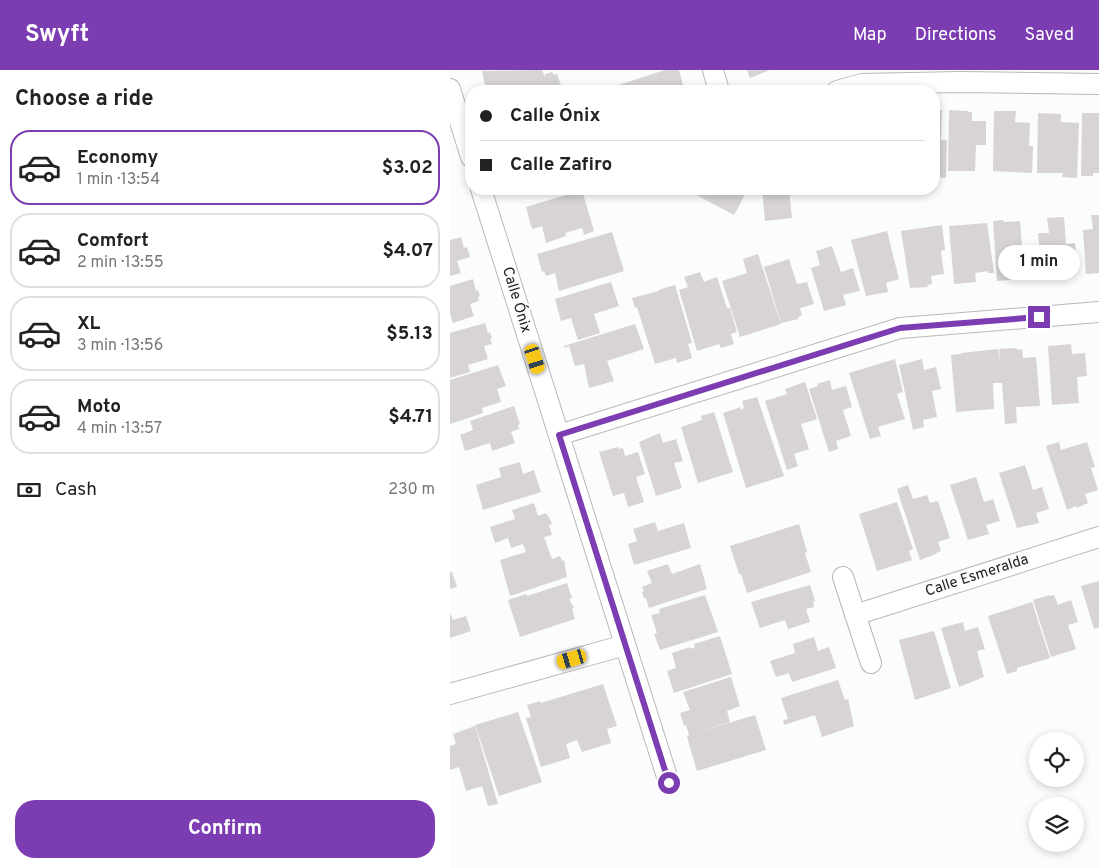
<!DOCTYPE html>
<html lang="en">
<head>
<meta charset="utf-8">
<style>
	:root { --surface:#fff; --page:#f6f6f6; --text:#222; --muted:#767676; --line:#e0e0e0; --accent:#7d3db2 }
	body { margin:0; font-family:Overpass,sans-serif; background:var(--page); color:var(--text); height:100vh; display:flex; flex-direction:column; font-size:19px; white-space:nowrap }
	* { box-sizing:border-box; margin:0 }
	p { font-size:16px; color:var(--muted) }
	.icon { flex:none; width:28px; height:28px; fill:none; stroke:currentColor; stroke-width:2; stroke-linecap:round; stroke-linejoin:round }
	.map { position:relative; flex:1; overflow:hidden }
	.details { display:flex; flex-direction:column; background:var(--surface); width:450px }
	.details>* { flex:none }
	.banner { position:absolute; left:15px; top:15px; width:475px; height:110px; border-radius:20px; box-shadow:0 2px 8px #0003; display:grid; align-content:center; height:110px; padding:0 15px; background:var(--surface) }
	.tools { position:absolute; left:579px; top:662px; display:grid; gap:10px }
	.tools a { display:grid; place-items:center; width:55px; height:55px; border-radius:50%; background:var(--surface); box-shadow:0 2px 8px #0003; font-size:25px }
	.end { position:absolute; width:22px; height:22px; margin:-11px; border:6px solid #7d3db2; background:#fff; box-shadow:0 0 0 2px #fff }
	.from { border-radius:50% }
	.bubble { position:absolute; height:35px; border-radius:18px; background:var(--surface); box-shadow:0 2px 8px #0003; font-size:16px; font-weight:700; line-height:35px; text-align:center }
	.car { position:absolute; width:15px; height:30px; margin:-15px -8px; border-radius:6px; box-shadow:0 0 4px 1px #0007; background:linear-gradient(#f5c518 24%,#345 0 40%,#f5c518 0 76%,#345 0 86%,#f5c518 0) }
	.banner b { display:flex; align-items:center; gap:18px; height:48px; font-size:19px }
	.banner b+b { border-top:1px solid var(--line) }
	.banner i { width:12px; height:12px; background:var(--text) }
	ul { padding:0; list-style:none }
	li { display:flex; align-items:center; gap:15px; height:75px; margin:0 10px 8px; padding:0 5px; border:2px solid var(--line); border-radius:20px }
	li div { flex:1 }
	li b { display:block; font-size:19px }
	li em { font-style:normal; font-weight:700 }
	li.current { border-color:var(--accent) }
	li>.icon { width:45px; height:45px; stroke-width:1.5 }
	h2 { padding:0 15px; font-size:22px; line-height:60px }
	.pay { display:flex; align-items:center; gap:12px; height:55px; padding:0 15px; font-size:19px }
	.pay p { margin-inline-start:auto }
	.action { display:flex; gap:10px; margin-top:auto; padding:10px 15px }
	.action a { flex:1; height:58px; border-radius:20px; background:var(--accent); color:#fff; font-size:20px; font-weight:700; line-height:58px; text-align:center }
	header { display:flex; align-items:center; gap:30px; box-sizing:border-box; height:70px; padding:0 25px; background:var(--accent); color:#fff }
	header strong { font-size:24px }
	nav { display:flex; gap:28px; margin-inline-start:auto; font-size:18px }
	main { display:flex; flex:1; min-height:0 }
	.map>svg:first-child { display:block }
	.building { fill:#d7d4d3 }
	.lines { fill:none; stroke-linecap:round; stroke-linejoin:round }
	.street-casing { stroke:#b7b8ba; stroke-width:22 }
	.street { stroke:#fff; stroke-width:20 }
	.route { stroke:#7d3db2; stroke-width:6 }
	.labels { text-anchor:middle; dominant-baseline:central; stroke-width:4; stroke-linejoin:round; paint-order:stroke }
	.street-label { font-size:15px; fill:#212122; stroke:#fafcfe }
</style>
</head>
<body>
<header>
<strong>Swyft</strong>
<nav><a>Map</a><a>Directions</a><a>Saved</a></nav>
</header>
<main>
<section class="details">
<h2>Choose a ride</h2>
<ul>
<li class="current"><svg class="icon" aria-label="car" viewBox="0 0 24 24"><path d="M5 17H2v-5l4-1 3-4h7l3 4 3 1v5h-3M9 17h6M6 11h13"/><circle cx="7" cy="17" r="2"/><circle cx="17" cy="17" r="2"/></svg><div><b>Economy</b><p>1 min · 13:54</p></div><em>$3.02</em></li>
<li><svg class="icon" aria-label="car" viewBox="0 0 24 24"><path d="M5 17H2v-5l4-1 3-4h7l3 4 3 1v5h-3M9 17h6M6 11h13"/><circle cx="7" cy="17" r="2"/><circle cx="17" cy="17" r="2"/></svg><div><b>Comfort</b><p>2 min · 13:55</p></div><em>$4.07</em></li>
<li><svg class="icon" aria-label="car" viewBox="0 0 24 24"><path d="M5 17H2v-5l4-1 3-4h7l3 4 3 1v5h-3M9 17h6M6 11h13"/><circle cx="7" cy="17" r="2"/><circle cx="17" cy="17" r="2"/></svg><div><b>XL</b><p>3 min · 13:56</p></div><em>$5.13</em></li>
<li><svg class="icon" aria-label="car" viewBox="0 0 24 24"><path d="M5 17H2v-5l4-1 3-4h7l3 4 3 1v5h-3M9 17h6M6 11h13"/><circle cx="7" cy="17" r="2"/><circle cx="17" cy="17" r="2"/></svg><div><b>Moto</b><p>4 min · 13:57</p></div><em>$4.71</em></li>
</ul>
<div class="pay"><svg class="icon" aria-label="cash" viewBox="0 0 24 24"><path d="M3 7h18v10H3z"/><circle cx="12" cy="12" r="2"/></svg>Cash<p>230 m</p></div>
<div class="action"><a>Confirm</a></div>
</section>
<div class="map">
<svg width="649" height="798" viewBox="0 0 649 798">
	<rect width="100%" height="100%" fill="#fafcfe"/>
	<!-- building -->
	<path class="building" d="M92,0L95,7V4L102,2L104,5L107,4L113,21H36L32,1Z
		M215,0H229L234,19L227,21H168L166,16Z
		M297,0H320L300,8Z
		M484,40H492L491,70H497L496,108L484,107Z
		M499,40L518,41V42H522V51H536V75H526L525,101H498Z
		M544,41H566L565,52L580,53L579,76H583L582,103L543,101Z
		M588,43L611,44V52L629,53L627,108L612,107L613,103H587Z
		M632,43H649V103H643V106H631Z
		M78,119H96L80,124Z
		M240,119H294L297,121L284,145L239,121Z
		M312,119H339L342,148L315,151Z
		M132,120L144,161L134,165L132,158L115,163L116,166L96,173L92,156L83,159L81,156L76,137Z
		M641,145H649V203L636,204L633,160L643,159Z
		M614,147L616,174L625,173L627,195L614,196L615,205L610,206V207H592L588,163H599L597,148Z
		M553,150L554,152L570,151L572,177L581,176L582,199L569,200L570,209L547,211L543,151Z
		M537,153L544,203H538V201L525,203L526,212L504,214L499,156Z
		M492,155L495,180L491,181L494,204L481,206L482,214L477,215L478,217L460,218L451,161Z
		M437,161L449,209L436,213L438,222L416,226L401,170Z
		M162,162L174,201L109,221L105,203L96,206L94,201L92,202L87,184Z
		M11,167L14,178L17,177L20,187L7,191L11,203L0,206V170Z
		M382,176L391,202L403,198L410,221L393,225L396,235L374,241L361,198L370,195L366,181Z
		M308,184L331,254L290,267L272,211L297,203L293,189Z
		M339,189L347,214L357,212L364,234L350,238L352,245L348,247L349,249L331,253L314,197Z
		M250,202L254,212L267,207L277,238H280L287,262L281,264L284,274L271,278L269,274L247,281L229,220L238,217L234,207Z
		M23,209L26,221L28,220L30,226L28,227L29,231L20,234L24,246L3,253L0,244V216Z
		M161,212L169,236L144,244L150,263L128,270L121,248L111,251L105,229Z
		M225,215L242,273L238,274L242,288L227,293L226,288L205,294L187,237L185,238L182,228L209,221L208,220Z
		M35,253L38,263L40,262L42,268L40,269L42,274L34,276L38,289L18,295L20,302L0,308V263Z
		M185,254L194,279L157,291L164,311L139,318L134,294L125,296L119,276L115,278L114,276Z
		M621,274L622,284L635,283L637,306L627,307L629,333L602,335L598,276Z
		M567,278V280L572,279L573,288L586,287L590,336L566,337L567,353L555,354L552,313H543L544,339L506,342L501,285L511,284V283L548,279L550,293L549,279Z
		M445,289L453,322L447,324L455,349L428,357L431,366L420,369L399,303Z
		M472,289L474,300L486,297L491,319L482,321L487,347L473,350L474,357L463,360L449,295Z
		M48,295L56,316L47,319L51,332L32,338L33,343L0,354V310Z
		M380,310L382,320L396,316L402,337L393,340L401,366L386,371L388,379L379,382L359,319L368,316L367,314Z
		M355,312L367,349L351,354L359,379L344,384L348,396L337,400L315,331L337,324L335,319Z
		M307,327L334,406L296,418L273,343L291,337V340L294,338L292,331Z
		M64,336L70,354L68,355L69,359L61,362L65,373L42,381L40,373L15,381L10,365L23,360L20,351Z
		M264,342L283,402L248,413L231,357L252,350L251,346Z
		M210,363L213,373L226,369L233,391L224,393L232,418L206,426L189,372Z
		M609,372L611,380L637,372L645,397L641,398L648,420L635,424L638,433L627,438L626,436L617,440L596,376Z
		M168,377L169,379L173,378L175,386L188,382L195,404L186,407L194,432L178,437L174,423L163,426L149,382Z
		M70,392L73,404L84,400L91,422L33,440L26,415L51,407L49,398Z
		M575,395L583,420L592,417L599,439L586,443L589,453L567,458L549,403Z
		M526,407L534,432L543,429L550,451L536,455L539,464L518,470L500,415Z
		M458,415L463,429L477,425L480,433L488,431L500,468L488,472L491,481L486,483V484L470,490L447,419Z
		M447,432L463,479L459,481L462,490L427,501L409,444Z
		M84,433L88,446L96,443L100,449L102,454L99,455L102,465L94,467L102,489L110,486L112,491L114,490L117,507L60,526L50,490L76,482L73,474L61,478L58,468L45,473L40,457L65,449L62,440Z
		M205,452L208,461L234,453L241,478L184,495L178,474L187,471L183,459Z
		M349,454L357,482L355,483L361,502L297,523L291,504H289L280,476Z
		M218,494L222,504L250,494L257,519L199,538L196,528H194L192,522L194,521L192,517L202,513L197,501Z
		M0,502H2L7,517L0,519Z
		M649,511V557L644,559L631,516Z
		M117,513L122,528L119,529L124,538L122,539L125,549L70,567L58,530L76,524L77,526Z
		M360,515L365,531L363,532L364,537L356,539L360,552L338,559L335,550L310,558L301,532Z
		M255,525L268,562L210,580L204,564L207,563L201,545L210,543L209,539Z
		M599,525L600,526L604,525L608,535L621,530L628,552L618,555L626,579L601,587L583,530Z
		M582,532L600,588L567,598V601L557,604L538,546Z
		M0,543L3,550L16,546L21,561L0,568Z
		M513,552L515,561L528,557L535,579L527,581L534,607L509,617L491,558Z
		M484,561L501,618L465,630L449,570Z
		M270,566L282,604L224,623L217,601L226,598L222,583L240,577V579L245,577L244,574Z
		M364,567L368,581L379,577L386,598L342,612L339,603L326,607L320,591L345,583L343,574Z
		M281,607L290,636L277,641L280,652L245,663L305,645L316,680L247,701L239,674L237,666L239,665L236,655L234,656L230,643L240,640L233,622Z
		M388,610L395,630L398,629L404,656L372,667L365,645L334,655L333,650L338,649L331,628Z
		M153,614L167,656L157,659L161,673L132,682L127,670L116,674L120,688L91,697L76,648L81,647L77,635L90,631L91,633Z
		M68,642L92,712L49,726L25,655Z
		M25,656L48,734L38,736L32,716L16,721L9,697L0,700V676L6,674L3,664Z"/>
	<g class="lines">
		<!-- street casing -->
		<g class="street-casing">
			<path id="street" d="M263,0L269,21
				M0,19L21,87
				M387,21L412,14L510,12L649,14
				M31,119L219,713
				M109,365L450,258L649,242
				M393,507L421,593
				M405,545L649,467
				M0,624L175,575"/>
		</g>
		<!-- street -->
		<use href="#street" class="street"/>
	</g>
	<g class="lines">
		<!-- route -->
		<path class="route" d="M219,713L109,365L450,258L589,247"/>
	</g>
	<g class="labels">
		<!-- street labels -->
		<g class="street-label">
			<text transform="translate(66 230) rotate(73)">Calle Ónix</text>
			<text transform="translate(527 506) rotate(-18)">Calle Esmeralda</text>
		</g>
	</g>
</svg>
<div class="tools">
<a><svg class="icon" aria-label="locate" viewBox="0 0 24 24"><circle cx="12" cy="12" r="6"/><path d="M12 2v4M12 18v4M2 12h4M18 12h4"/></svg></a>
<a><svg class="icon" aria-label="layers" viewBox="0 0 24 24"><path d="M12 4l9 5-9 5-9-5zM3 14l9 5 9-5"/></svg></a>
</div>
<i class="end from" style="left:219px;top:713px"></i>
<i class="end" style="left:589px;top:247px"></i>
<div class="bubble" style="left:548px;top:175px;width:82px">1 min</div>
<i class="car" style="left:85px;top:289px;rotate:162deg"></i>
<i class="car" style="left:122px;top:589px;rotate:254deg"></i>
<div class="banner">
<b><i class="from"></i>Calle Ónix</b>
<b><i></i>Calle Zafiro</b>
</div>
</div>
</main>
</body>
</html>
